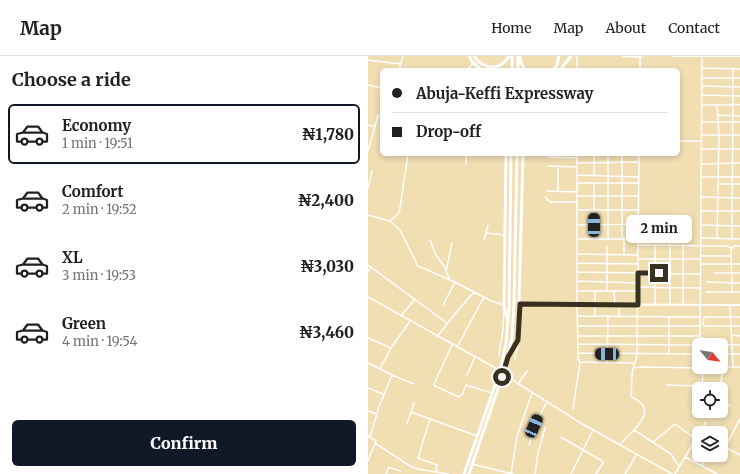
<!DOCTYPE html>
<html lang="en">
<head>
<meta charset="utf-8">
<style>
	:root { --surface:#fff; --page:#f6f6f6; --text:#202124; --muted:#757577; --line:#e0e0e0; --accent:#111827 }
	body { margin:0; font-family:Merriweather,serif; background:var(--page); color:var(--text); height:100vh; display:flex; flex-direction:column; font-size:15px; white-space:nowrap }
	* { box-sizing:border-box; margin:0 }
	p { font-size:13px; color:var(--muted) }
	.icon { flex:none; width:22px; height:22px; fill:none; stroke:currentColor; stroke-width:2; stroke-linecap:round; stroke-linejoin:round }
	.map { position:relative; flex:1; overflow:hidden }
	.sheet { display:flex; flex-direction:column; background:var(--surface); width:368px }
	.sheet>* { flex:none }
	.hud { position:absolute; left:12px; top:12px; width:300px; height:88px; border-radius:6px; box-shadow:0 2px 6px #0003; display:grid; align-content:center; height:88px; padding:0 12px; background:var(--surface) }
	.needle { width:26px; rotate:119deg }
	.buttons { position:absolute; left:324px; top:282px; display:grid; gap:8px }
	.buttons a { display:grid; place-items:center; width:36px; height:36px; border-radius:6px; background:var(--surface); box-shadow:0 2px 6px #0003; font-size:20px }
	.end { position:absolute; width:18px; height:18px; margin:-9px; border:5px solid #383120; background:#fff; box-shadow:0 0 0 2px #fff }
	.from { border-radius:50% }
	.bubble { position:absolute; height:28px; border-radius:6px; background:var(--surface); box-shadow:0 2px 6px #0003; font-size:13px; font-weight:800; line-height:28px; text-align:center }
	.car { position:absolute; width:12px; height:24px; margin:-12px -6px; border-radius:5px; box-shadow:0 0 3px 1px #0007; background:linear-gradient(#222 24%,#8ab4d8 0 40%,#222 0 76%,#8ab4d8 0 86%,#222 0) }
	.hud b { display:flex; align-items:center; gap:14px; height:38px; font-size:15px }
	.hud b+b { border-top:1px solid var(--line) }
	.hud i { width:10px; height:10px; background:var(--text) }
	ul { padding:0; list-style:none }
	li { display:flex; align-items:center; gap:12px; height:60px; margin:0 8px 6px; padding:0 4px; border:2px solid transparent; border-radius:6px }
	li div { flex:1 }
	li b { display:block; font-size:15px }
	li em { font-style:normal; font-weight:800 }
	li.on { border-color:var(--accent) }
	li>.icon { width:36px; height:36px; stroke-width:1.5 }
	h2 { padding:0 12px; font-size:18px; line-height:48px }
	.cta { display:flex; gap:8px; margin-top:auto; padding:8px 12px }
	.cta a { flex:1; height:46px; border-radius:6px; background:var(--accent); color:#fff; font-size:16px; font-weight:800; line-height:46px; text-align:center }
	header { display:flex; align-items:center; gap:24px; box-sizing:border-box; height:56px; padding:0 20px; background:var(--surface); border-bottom:1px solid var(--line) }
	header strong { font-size:19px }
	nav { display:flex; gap:22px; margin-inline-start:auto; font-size:14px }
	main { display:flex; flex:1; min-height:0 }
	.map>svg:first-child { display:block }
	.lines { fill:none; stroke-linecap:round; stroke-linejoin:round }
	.minor { stroke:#fff; stroke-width:1.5 }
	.tertiary { stroke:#fff; stroke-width:2 }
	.primary { stroke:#fff; stroke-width:3 }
	.trunk { stroke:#fff; stroke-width:3 }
	.route { stroke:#383120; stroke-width:5 }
</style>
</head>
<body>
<header>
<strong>Map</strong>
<nav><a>Home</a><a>Map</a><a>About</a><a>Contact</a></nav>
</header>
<main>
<section class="sheet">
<h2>Choose a ride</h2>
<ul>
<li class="on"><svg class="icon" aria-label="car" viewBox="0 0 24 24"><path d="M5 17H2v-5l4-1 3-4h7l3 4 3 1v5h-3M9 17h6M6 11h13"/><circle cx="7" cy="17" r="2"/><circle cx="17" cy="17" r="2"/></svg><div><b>Economy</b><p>1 min · 19:51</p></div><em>₦1,780</em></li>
<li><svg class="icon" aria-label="car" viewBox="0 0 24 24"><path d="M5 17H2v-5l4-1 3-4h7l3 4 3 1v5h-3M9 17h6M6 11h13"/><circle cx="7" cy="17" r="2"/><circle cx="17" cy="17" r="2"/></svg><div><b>Comfort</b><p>2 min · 19:52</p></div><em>₦2,400</em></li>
<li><svg class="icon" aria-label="car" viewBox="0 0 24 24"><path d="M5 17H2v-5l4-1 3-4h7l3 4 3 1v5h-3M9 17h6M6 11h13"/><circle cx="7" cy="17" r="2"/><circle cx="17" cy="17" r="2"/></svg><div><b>XL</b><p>3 min · 19:53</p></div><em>₦3,030</em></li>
<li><svg class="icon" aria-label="car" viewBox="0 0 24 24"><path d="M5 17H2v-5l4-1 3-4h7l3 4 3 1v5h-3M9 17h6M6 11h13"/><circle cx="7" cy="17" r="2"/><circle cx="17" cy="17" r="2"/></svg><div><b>Green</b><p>4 min · 19:54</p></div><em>₦3,460</em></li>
</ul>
<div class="cta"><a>Confirm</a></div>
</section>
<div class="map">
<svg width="372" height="418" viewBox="0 0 372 418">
	<rect width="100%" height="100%" fill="#f1deb2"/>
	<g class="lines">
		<!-- minor -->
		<path class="minor" d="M0,4L33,8
			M334,12L372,13
			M31,14L35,0
			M99,14L105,7
			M209,14V0
			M272,14V0
			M334,22H372
			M0,29L14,32
			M334,30L372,31
			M334,39L372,40
			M364,48L372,49
			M334,49H364
			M349,49L351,79L349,183
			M350,59L372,60
			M334,66H372
			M0,69L7,70
			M334,79H372
			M310,85H333
			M333,93H372
			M0,95L10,59
			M226,98V120
			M240,98V183
			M254,98V181L256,183V199
			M181,101L209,102
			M209,107L271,106
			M98,108V98
			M334,108L372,107
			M180,110L209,111
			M209,119L271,121
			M334,121H372
			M209,127H271
			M350,128H372
			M0,132L4,115
			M179,135L209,136
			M190,136V110
			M209,140H271
			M177,141L182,146H209
			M334,141L372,142
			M209,154H271
			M334,155H372
			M0,159L22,165L32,174L50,210L87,226L123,245L136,249
			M23,164L31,157L32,152L40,98
			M209,169L270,168
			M334,169L372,170
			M118,177L137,179
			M333,182L372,183
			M209,183H270
			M226,183V127
			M364,183L365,13
			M62,184L68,199L78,213
			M116,184L120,169
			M271,189L358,190L365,192L366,190H372
			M287,189V249
			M363,191L364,236
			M209,198L270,199
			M333,200H363
			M271,203H333
			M209,207L270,208
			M333,208H372
			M0,209L79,267
			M0,216L3,211
			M209,216L333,218
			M346,217H372
			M82,224L78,215L84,187
			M209,225L270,227
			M339,226L372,227
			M271,231L333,232
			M209,235H270
			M239,235V191
			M246,235L247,248
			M338,236H372
			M0,241L131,314
			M75,249L87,226
			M302,249V189
			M315,249V189
			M362,249L365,311
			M33,260L47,243
			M209,260L332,261
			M227,260V235
			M251,261V248
			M372,261H336L335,269L336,270H372
			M209,270H331
			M364,279L372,280
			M210,280H332
			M69,281L86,259L106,236
			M0,282L23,292
			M332,282H335V288H336L372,289
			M210,288L331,289
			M84,289L66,328L67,330L91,341L94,339L98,329L124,337
			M332,289L334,0
			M89,291L116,241
			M210,297L331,298
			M301,297V261
			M353,298H372
			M131,299L135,274L136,254
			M147,303L150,287
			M212,306L266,307
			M239,306L240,261
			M0,307L24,319L46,328
			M265,312L274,311L335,312L372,311
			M12,313L23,292L42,265
			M135,318L211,366L304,418
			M99,319L107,301
			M150,328L159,315
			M299,329L334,330
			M0,332L15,338
			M334,333L335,312
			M352,333L355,311
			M353,345L362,350
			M205,353L212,306L210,303L209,248V98
			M0,355L9,358
			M43,356L109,380
			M62,363L50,402L69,409L68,416
			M39,368L46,347
			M266,374L303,398L311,411
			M0,380L8,385L0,405
			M2,381L11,351L24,319
			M193,381L234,405L235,407L228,418
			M285,386L307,368L331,385
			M7,387L42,410L50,413L80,418
			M252,388C260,380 286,359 273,347C270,344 266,343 263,340C264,331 263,322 265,313C266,307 269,304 269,298L271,98
			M161,389C166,372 170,361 179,346
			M353,391H357L372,399
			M357,391L372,363
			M317,401L349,418
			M104,408L145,418
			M334,409L340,399
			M18,418L21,411L32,415
			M143,418L149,380L164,337
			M167,418L170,397L177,372
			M203,418L225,374
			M257,418L269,398
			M307,418L338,366"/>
		<!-- tertiary -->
		<path class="tertiary" d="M255,0L272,1L274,0
			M304,0H372
			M152,248L372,249"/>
		<!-- primary -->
		<path class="primary" d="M101,0L105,7L114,14
			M192,14L203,0
			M136,251L138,98
			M150,284L155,98"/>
		<!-- trunk -->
		<path class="trunk" d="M106,0C115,14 133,15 141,0
			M152,0L153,7L157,14
			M144,14V0
			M150,14V0
			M185,14L189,9L191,0
			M136,251L140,264
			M142,298L150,284
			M96,418L132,315L138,287L141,254L143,98
			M101,418L134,321L144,282L146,248L149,98"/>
	</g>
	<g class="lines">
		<!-- route -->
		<path class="route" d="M134,321L140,301L150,284L152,248L270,249V217H291"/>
	</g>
</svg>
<div class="buttons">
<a><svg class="needle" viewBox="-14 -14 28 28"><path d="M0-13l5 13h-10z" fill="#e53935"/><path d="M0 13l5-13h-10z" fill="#757577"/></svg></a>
<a><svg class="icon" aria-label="locate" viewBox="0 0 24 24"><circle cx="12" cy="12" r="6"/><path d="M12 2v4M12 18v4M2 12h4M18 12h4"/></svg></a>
<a><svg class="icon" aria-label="layers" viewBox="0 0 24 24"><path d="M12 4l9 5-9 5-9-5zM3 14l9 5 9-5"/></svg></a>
</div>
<i class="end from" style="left:134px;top:321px"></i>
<i class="end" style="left:291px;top:217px"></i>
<div class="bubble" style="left:258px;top:159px;width:66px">2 min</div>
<i class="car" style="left:226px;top:169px;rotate:0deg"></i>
<i class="car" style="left:239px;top:298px;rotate:271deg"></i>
<i class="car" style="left:166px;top:370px;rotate:24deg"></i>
<div class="hud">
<b><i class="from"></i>Abuja-Keffi Expressway</b>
<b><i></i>Drop-off</b>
</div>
</div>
</main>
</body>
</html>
